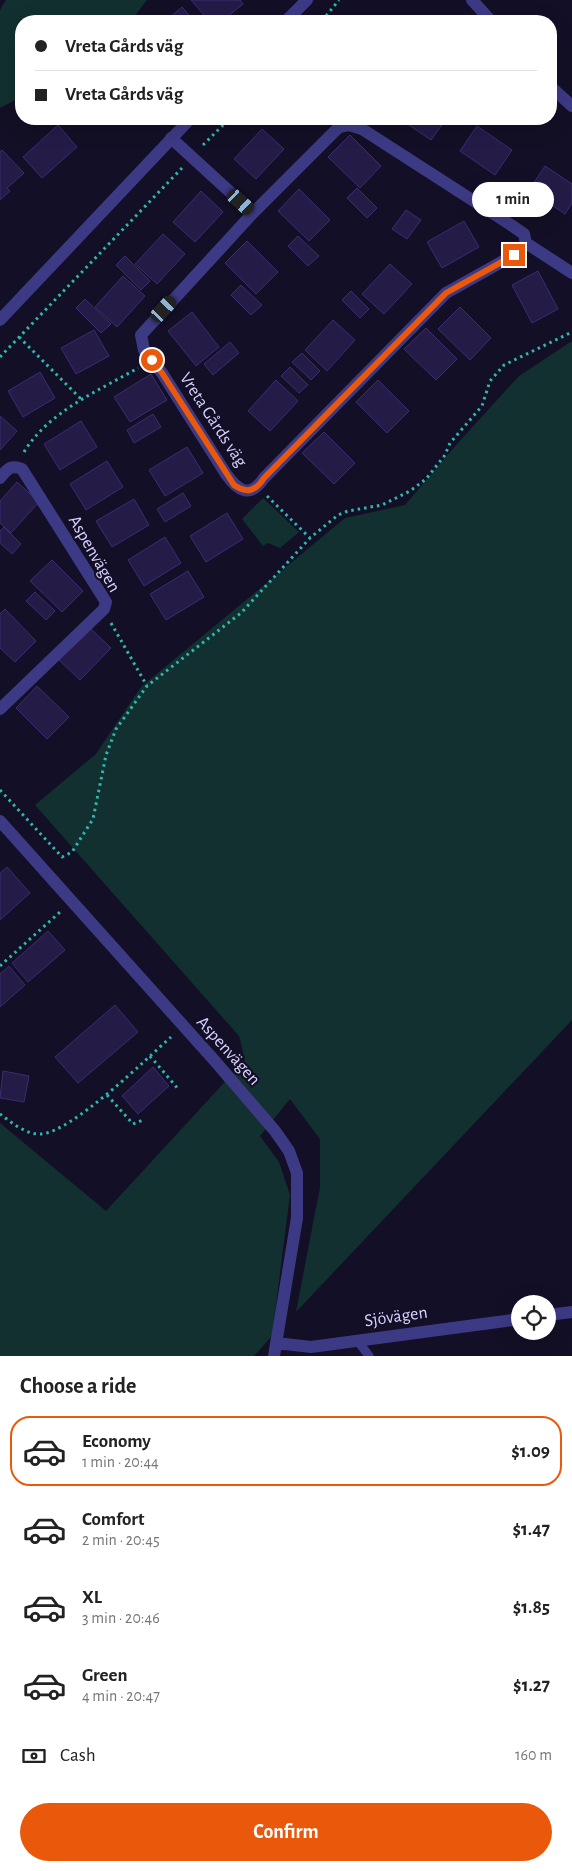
<!DOCTYPE html>
<html lang="en">
<head>
<meta charset="utf-8">
<style>
	:root { --surface:#fff; --page:#f2f2f2; --text:#222; --muted:#767676; --line:#e0e0e0; --accent:#ea580c }
	body { margin:0; font-family:"Alegreya Sans",sans-serif; background:var(--page); color:var(--text); height:100vh; display:flex; flex-direction:column; font-size:19px; white-space:nowrap }
	* { box-sizing:border-box; margin:0 }
	p { font-size:16px; color:var(--muted) }
	.icon { flex:none; width:28px; height:28px; fill:none; stroke:currentColor; stroke-width:2; stroke-linecap:round; stroke-linejoin:round }
	.map { position:relative; height:1356px; overflow:hidden }
	.panel { display:flex; flex-direction:column; background:var(--surface); flex:1 }
	.panel>* { flex:none }
	.hud { position:absolute; left:15px; top:15px; width:542px; height:110px; border-radius:20px; box-shadow:0 5px 20px #0002; display:grid; align-content:center; height:110px; padding:0 20px; background:var(--surface) }
	.tools { position:absolute; left:511px; top:1295px; display:grid; gap:10px }
	.tools a { display:grid; place-items:center; width:45px; height:45px; border-radius:50%; background:var(--surface); box-shadow:0 5px 20px #0002; font-size:25px }
	.end { position:absolute; width:22px; height:22px; margin:-11px; border:6px solid #ea580c; background:#fff; box-shadow:0 0 0 2px #fff }
	.from { border-radius:50% }
	.bubble { position:absolute; height:35px; border-radius:18px; background:var(--surface); box-shadow:0 5px 20px #0002; font-size:16px; font-weight:600; line-height:35px; text-align:center }
	.car { position:absolute; width:15px; height:30px; margin:-15px -8px; border-radius:6px; box-shadow:0 0 4px 1px #0007; background:linear-gradient(#222 24%,#8ab4d8 0 40%,#222 0 76%,#8ab4d8 0 86%,#222 0) }
	.hud b { display:flex; align-items:center; gap:18px; height:48px; font-size:19px }
	.hud b+b { border-top:1px solid var(--line) }
	.hud i { width:12px; height:12px; background:var(--text) }
	ul { padding:0; list-style:none }
	li { display:flex; align-items:center; gap:15px; height:70px; margin:0 10px 8px; padding:0 10px; border:2px solid transparent; border-radius:20px }
	li div { flex:1 }
	li b { display:block; font-size:19px }
	li em { font-style:normal; font-weight:600 }
	li.active { border-color:var(--accent) }
	li>.icon { width:45px; height:45px; stroke-width:1.5 }
	h2 { padding:0 20px; font-size:22px; line-height:60px }
	.pay { display:flex; align-items:center; gap:12px; height:55px; padding:0 20px; font-size:19px }
	.pay p { margin-inline-start:auto }
	.primary-button { display:flex; gap:10px; margin-top:auto; padding:10px 20px }
	.primary-button a { flex:1; height:58px; border-radius:30px; background:var(--accent); color:#fff; font-size:20px; font-weight:600; line-height:58px; text-align:center }
	.map>svg:first-child { display:block }
	.green { fill:#12302f }
	.building { fill:#241b47; stroke:#3b2d73 }
	.lines { fill:none; stroke-linecap:round; stroke-linejoin:round }
	.path { stroke:#2fb8b0; stroke-width:3; stroke-dasharray:2.5 4; stroke-linecap:butt }
	.service { stroke:#3d3a85; stroke-width:9 }
	.minor { stroke:#3d3a85; stroke-width:12 }
	.route { stroke:#ea580c; stroke-width:6 }
	.labels { text-anchor:middle; dominant-baseline:central; stroke-width:4.5; stroke-linejoin:round; paint-order:stroke }
	.street-label { font-size:18px; fill:#d9d4ff; stroke:#130f26 }
</style>
</head>
<body>
<div class="map">
<svg width="572" height="1356" viewBox="0 0 572 1356">
	<rect width="100%" height="100%" fill="#130f26"/>
	<!-- green -->
	<path class="green" d="M6,0H147L131,21H21V97L0,108V10Z
		M572,341V1020L296,1312L320,1187V1139L290,1099L260,1136L279,1162L290,1195L272,1336L254,1356H0V1123L106,1211L245,1060L239,1036L35,805L96,754L141,687L345,518L405,505L456,445L519,376Z
		M263,498L299,532L280,548L268,543L263,546L242,519Z"/>
	<!-- building -->
	<path class="building" d="M191,0H240L243,4L222,21H209Z
		M182,7L194,21H174L170,17Z
		M400,119H446L431,140Z
		M58,125L77,147L42,178L23,157Z
		M477,126L512,150L495,175L460,151Z
		M262,129L284,149L256,179L234,159Z
		M350,135L381,166L360,188L328,157Z
		M2,150L24,173L7,188L10,191L0,200V152Z
		M545,166L572,184V203L565,214L529,190Z
		M357,188L377,208L367,218L347,198Z
		M299,189L330,220L309,241L278,211Z
		M201,191L223,212L195,242L173,222Z
		M406,210L421,220L407,239L392,229Z
		M464,221L479,247L442,268L427,242Z
		M163,234L185,254L157,284L135,264Z
		M298,236L319,256L308,266L288,246Z
		M247,241L278,272L256,294L225,263Z
		M125,256L150,281L141,290L116,265Z
		M390,264L412,284L384,314L362,294Z
		M538,271L558,309L532,323L512,285Z
		M123,276L145,296L117,327L95,307Z
		M241,285L262,305L251,315L231,295Z
		M351,291L369,309L360,318L342,300Z
		M85,299L111,324L101,333L76,308Z
		M460,307L491,338L470,360L438,329Z
		M192,312L219,347L196,366L168,331Z
		M333,320L355,340L327,371L305,350Z
		M426,328L457,359L436,380L404,349Z
		M94,330L109,356L76,374L61,348Z
		M230,342L239,353L213,375L204,364Z
		M302,353L320,371L311,380L292,362Z
		M290,367L308,385L299,393L281,376Z
		M40,372L55,398L23,417L8,391Z
		M151,374L167,400L130,422L114,397Z
		M276,380L298,401L270,431L248,411Z
		M378,380L409,411L387,433L356,402Z
		M153,414L161,427L134,443L127,430Z
		M0,416L17,431L0,450Z
		M81,421L97,447L60,470L44,444Z
		M324,432L355,463L334,484L302,453Z
		M187,447L203,473L165,496L149,470Z
		M107,461L123,487L86,510L70,484Z
		M17,482L39,502L11,533L0,523V501Z
		M183,493L191,506L165,522L157,509Z
		M134,499L149,525L112,547L96,521Z
		M227,513L243,539L206,562L190,536Z
		M4,527L21,544L12,554L0,543V531Z
		M165,537L181,563L144,586L128,560Z
		M52,560L83,591L62,612L30,581Z
		M188,571L204,597L166,620L150,594Z
		M35,592L55,611L46,620L26,601Z
		M5,609L36,641L15,662L0,648V614Z
		M90,628L111,648L80,680L59,660Z
		M37,686L69,717L47,739L16,708Z
		M7,867L30,893L0,920V873Z
		M48,931L65,950L28,982L12,963Z
		M9,966L25,985L0,1007V974Z
		M115,1005L138,1032L78,1083L55,1057Z
		M153,1067L169,1086L138,1114L122,1096Z
		M3,1071L29,1076L24,1102L0,1098Z"/>
	<g class="lines">
		<!-- path -->
		<path class="path" d="M322,21L339,0
			M203,145L229,119
			M19,337L82,400
			M0,357L182,168
			M24,452C48,412 98,391 138,368
			M267,496L310,538
			M111,623L147,686
			M0,790L62,857L72,852L93,819L106,755L116,729L147,686L241,613L310,538L338,515L348,511L382,505L410,491L426,479L445,455L450,443L482,406L490,381L504,365L572,332
			M0,966L60,912
			M150,1056L179,1090
			M107,1095L133,1124L143,1120
			M0,1114C11,1122 26,1135 41,1134C72,1132 146,1059 171,1037"/>
		<!-- service -->
		<path class="service" d="M357,1340L369,1356"/>
		<!-- minor -->
		<path class="minor" d="M472,0L491,21
			M286,21L307,0
			M551,87L572,106
			M349,125L362,129L511,225L524,234L526,243L514,255L446,293L264,478C250,499 238,491 226,474L162,373L144,350L141,335L253,213L339,127Z
			M171,138L253,213
			M526,243L572,273
			M0,320L190,119
			M0,478C7,470 10,464 22,469L106,602L104,609L0,709
			M0,821L214,1060L275,1131L289,1151L297,1173V1218L274,1356
			M548,1315L572,1312
			M276,1343L311,1347L520,1319"/>
	</g>
	<g class="lines">
		<!-- route -->
		<path class="route" d="M152,360L162,373L234,485C247,494 256,491 264,478L446,293L514,255"/>
	</g>
	<g class="labels">
		<!-- street labels -->
		<g class="street-label">
			<text transform="translate(213 420) rotate(57)">Vreta Gårds väg</text>
			<text transform="translate(94 554) rotate(60)">Aspenvägen</text>
			<text transform="translate(228 1051) rotate(48)">Aspenvägen</text>
			<text transform="translate(396 1317) rotate(-8)">Sjövägen</text>
		</g>
	</g>
</svg>
<div class="tools">
<a><svg class="icon" aria-label="locate" viewBox="0 0 24 24"><circle cx="12" cy="12" r="6"/><path d="M12 2v4M12 18v4M2 12h4M18 12h4"/></svg></a>
</div>
<i class="end from" style="left:152px;top:360px"></i>
<i class="end" style="left:514px;top:255px"></i>
<div class="bubble" style="left:472px;top:182px;width:82px">1 min</div>
<i class="car" style="left:241px;top:202px;rotate:132deg"></i>
<i class="car" style="left:164px;top:309px;rotate:43deg"></i>
<div class="hud">
<b><i class="from"></i>Vreta Gårds väg</b>
<b><i></i>Vreta Gårds väg</b>
</div>
</div>
<section class="panel">
<h2>Choose a ride</h2>
<ul>
<li class="active"><svg class="icon" aria-label="car" viewBox="0 0 24 24"><path d="M5 17H2v-5l4-1 3-4h7l3 4 3 1v5h-3M9 17h6M6 11h13"/><circle cx="7" cy="17" r="2"/><circle cx="17" cy="17" r="2"/></svg><div><b>Economy</b><p>1 min · 20:44</p></div><em>$1.09</em></li>
<li><svg class="icon" aria-label="car" viewBox="0 0 24 24"><path d="M5 17H2v-5l4-1 3-4h7l3 4 3 1v5h-3M9 17h6M6 11h13"/><circle cx="7" cy="17" r="2"/><circle cx="17" cy="17" r="2"/></svg><div><b>Comfort</b><p>2 min · 20:45</p></div><em>$1.47</em></li>
<li><svg class="icon" aria-label="car" viewBox="0 0 24 24"><path d="M5 17H2v-5l4-1 3-4h7l3 4 3 1v5h-3M9 17h6M6 11h13"/><circle cx="7" cy="17" r="2"/><circle cx="17" cy="17" r="2"/></svg><div><b>XL</b><p>3 min · 20:46</p></div><em>$1.85</em></li>
<li><svg class="icon" aria-label="car" viewBox="0 0 24 24"><path d="M5 17H2v-5l4-1 3-4h7l3 4 3 1v5h-3M9 17h6M6 11h13"/><circle cx="7" cy="17" r="2"/><circle cx="17" cy="17" r="2"/></svg><div><b>Green</b><p>4 min · 20:47</p></div><em>$1.27</em></li>
</ul>
<div class="pay"><svg class="icon" aria-label="cash" viewBox="0 0 24 24"><path d="M3 7h18v10H3z"/><circle cx="12" cy="12" r="2"/></svg>Cash<p>160 m</p></div>
<div class="primary-button"><a>Confirm</a></div>
</section>
</body>
</html>
